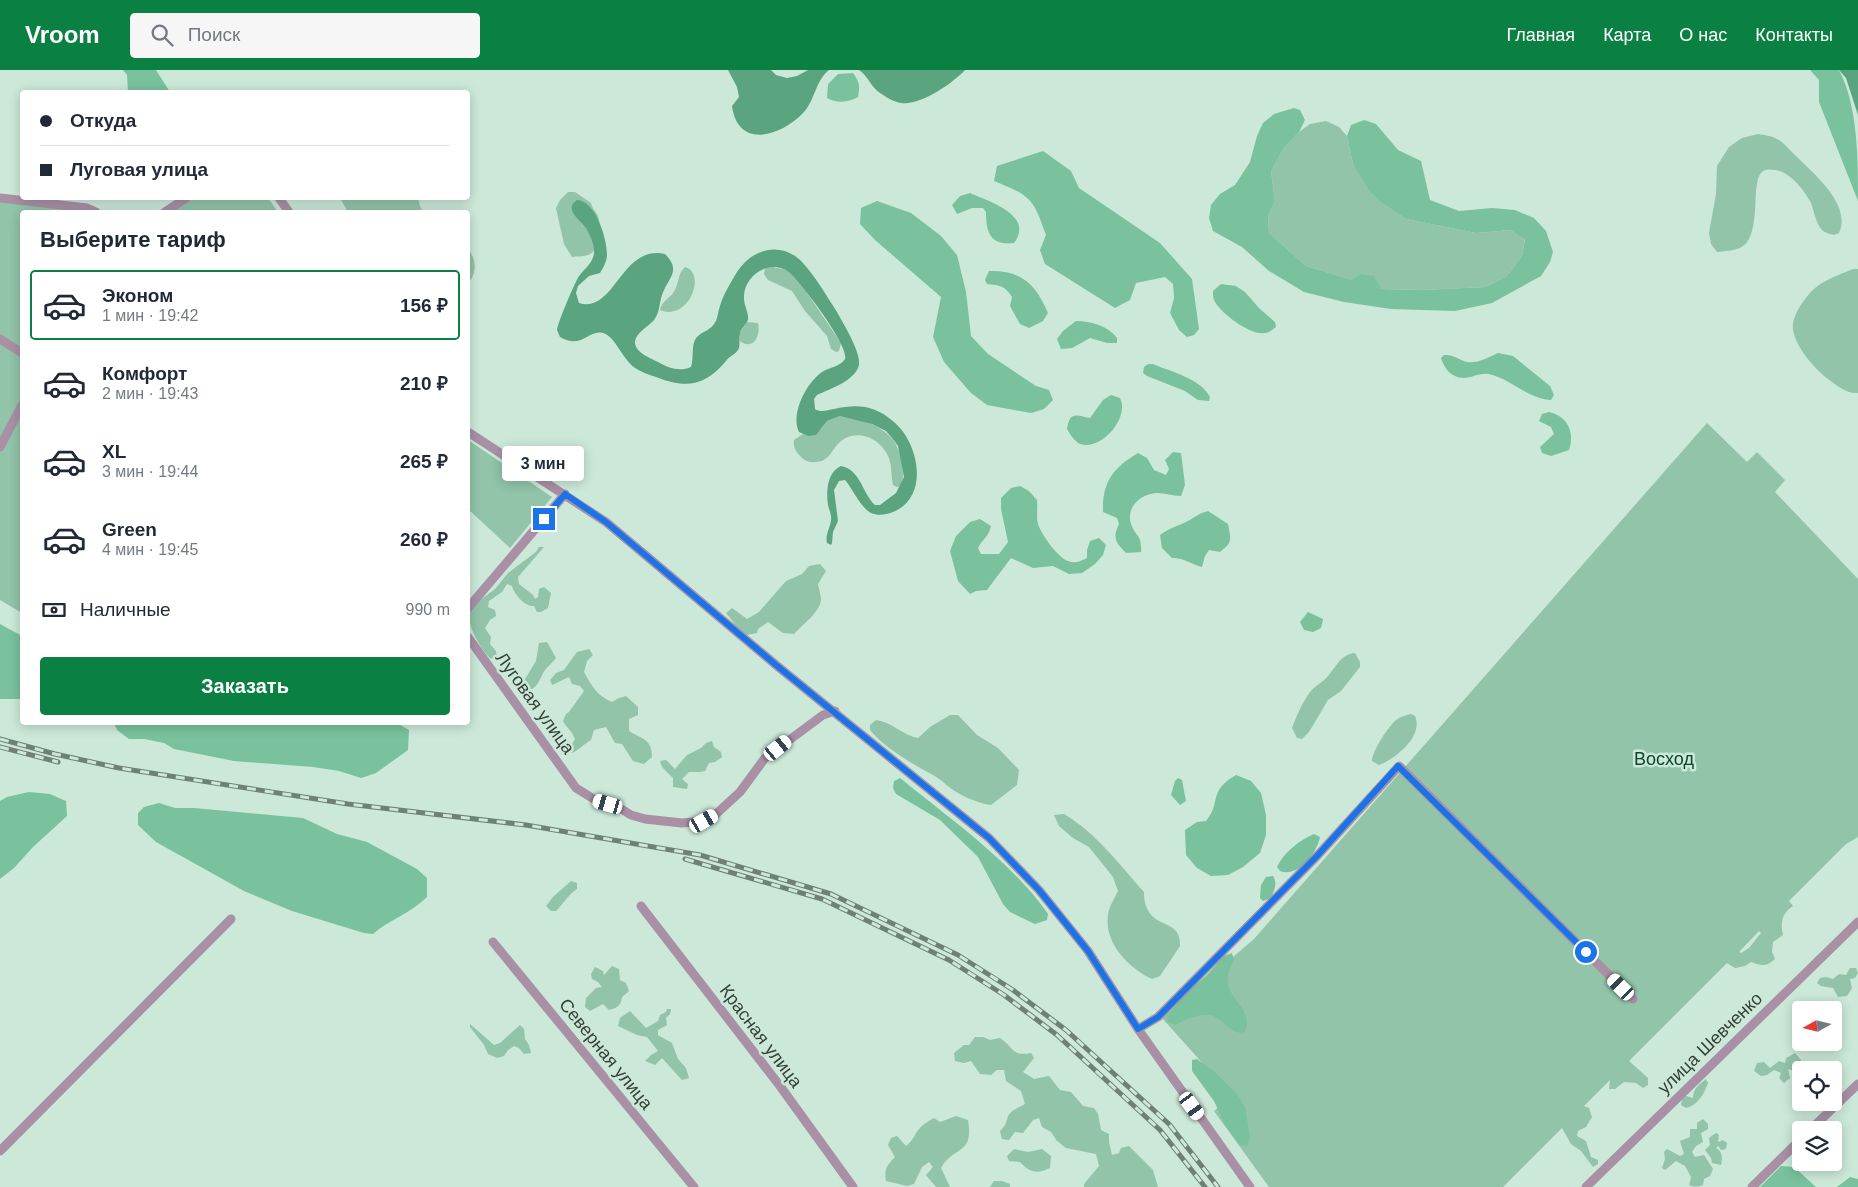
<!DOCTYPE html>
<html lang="ru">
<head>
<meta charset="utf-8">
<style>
	:root { --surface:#fff; --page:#f6f6f7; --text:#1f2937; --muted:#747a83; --line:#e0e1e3; --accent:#0b8043 }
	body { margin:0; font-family:Arial,sans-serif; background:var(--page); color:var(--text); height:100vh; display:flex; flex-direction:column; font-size:19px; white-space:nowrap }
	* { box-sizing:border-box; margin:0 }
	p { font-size:16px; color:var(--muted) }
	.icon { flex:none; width:28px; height:28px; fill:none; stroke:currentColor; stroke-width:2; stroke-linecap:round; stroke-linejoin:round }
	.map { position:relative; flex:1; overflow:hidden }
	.panel { position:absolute; left:20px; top:140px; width:450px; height:515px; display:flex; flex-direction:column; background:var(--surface); border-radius:5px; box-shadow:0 2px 12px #0003 }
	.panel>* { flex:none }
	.banner { position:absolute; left:20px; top:20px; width:450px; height:110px; border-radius:5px; box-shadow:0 2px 12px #0003; display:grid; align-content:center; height:110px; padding:0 20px; background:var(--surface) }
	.needle { width:32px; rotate:262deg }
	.controls { position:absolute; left:1792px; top:931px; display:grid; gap:10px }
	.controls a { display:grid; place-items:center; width:50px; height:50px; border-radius:5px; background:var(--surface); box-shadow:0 2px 12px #0003; font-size:25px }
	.end { position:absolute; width:22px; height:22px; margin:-11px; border:6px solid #1a73e8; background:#fff; box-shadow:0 0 0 2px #fff }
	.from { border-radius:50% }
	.bubble { position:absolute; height:35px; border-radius:5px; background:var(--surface); box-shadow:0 2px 12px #0003; font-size:16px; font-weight:600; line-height:35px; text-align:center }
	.car { position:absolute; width:15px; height:30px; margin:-15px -8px; border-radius:6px; box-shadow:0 0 4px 1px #0007; background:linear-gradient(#fff 24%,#345 0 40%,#fff 0 76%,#345 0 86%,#fff 0) }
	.banner b { display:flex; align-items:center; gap:18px; height:48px; font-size:19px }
	.banner b+b { border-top:1px solid var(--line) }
	.banner i { width:12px; height:12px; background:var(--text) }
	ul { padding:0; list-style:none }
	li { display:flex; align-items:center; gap:15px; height:70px; margin:0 10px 8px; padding:0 10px; border:2px solid transparent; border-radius:5px }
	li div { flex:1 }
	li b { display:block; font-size:19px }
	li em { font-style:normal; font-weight:600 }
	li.active { border-color:var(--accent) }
	li>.icon { width:45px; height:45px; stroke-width:1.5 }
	h2 { padding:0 20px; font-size:22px; line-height:60px }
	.pay { display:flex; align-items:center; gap:12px; height:55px; padding:0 20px; font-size:19px }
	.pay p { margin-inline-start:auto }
	.cta { display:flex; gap:10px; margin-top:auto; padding:10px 20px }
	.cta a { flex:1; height:58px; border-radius:5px; background:var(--accent); color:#fff; font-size:20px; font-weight:600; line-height:58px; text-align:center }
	header { display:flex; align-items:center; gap:30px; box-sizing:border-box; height:70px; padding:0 25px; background:var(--accent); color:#fff }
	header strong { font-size:24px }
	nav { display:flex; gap:28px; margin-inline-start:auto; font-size:18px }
	.search { width:350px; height:45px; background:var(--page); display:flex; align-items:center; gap:12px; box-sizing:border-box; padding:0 18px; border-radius:5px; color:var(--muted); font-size:19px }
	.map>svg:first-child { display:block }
	.green { fill:#91c4a9; fill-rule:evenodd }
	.forest { fill:#79c29d }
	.water { fill:#5ba480 }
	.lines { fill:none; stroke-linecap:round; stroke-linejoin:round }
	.street { stroke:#a990a5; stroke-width:9 }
	.rail-casing { stroke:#6f8177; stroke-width:5 }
	.rail { stroke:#cbe8d8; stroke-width:3; stroke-dasharray:9; stroke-linecap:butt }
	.route { stroke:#1a73e8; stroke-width:6 }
	.labels { text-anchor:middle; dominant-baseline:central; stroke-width:5; stroke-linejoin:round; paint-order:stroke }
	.street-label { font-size:18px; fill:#344039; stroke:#cbe8d8 }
	.park-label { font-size:18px; fill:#0a472e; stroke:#cbe8d8 }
</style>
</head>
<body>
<header>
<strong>Vroom</strong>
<div class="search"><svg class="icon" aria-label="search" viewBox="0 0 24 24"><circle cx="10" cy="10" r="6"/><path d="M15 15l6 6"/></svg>Поиск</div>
<nav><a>Главная</a><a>Карта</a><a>О нас</a><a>Контакты</a></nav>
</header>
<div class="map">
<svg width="1858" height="1117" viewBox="0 0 1858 1117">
	<rect width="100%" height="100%" fill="#cbe8d8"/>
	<!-- green -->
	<path class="green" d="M1326,51L1339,57L1347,66L1353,94L1383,134L1406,149L1476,163L1511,160L1525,168L1522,186L1506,207L1485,217L1423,220L1381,219L1306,196L1269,163L1268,146L1275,131L1271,101L1284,78L1299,62L1310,54Z
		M1758,64C1764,65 1772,66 1777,69C1784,72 1791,82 1797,87C1814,104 1852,135 1839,163L1834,165C1830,164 1826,163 1823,161C1815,153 1815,143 1811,133C1804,120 1790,102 1775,100C1770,100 1765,98 1761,103C1757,108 1757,115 1756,121C1755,135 1756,168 1743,176C1736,181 1726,181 1717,182L1711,174L1709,163L1716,124L1717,96L1729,77L1742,68Z
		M568,122H575L591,133C592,139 596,141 598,146C602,158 601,180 588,185C583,187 576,186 572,187L564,174L556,138L560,130Z
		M189,128H268L278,142H165Z
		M340,128H418L420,136L423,142H348Z
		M0,131L84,142H22V279L0,266Z
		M468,180C477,188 477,204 468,213Z
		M685,197C707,203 689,252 660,240C662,230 670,229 675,220C679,212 678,203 685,197Z
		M773,197L787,200L799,211L841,273L839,281L836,282L831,279L827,266L805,241L792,221L768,210L764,204L765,198Z
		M1853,199H1858V323C1846,324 1838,316 1828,309C1815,299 1796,278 1793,260C1791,248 1802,232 1810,223C1820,211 1839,205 1853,199Z
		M747,252L758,253C761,266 753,281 740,271V262Z
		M0,273L22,286V332L0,372Z
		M22,342V543L0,530V382Z
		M840,346C870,351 897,359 902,393C903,402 904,407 901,416L897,417L893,415C891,406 892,397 889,388C881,369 859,358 841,371C832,378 830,392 815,392C810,393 805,391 801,387C796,382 793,377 794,370L803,364L808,366L821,359L827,351Z
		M1707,353L1747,392L1757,382L1785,410L1775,422L1858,509V767L1846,774L1789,831L1793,836C1782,843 1780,853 1783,865L1773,872L1772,882L1775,889C1766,897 1762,896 1751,892L1745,896L1735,898L1727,893L1629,991L1648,1008V1015L1643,1018L1636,1013L1624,1012L1615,1019H1609L1610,1010L1584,1036L1589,1038L1592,1047L1586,1057L1578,1061L1577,1066L1586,1071L1591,1087L1598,1090V1094L1593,1097L1581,1081L1571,1074L1562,1058L1503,1117H1269L1214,1041L1232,1026L1162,948L1254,869ZM1759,861L1761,863L1749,878L1741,883L1739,882Z
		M468,370L552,427L510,478L468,439Z
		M539,477H544L518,507L519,514L533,525L535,529L538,527L539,519L544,517L551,523L548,538L541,542H537L534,536C525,537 514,524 512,516L507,514L502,522L489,531L488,537L495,540L496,546L490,550L485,558L491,567L490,574L496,581L497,586L491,589C481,580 469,558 468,544L475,534L495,519L508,503L536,482Z
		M820,494L826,501L818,514C819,519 821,526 821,530C820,542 802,555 794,564L783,563L768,552L758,559L757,563L747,565L738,558L726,543L732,538L747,549L759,542L786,511L802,504L809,496Z
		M547,572L556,588C553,592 548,596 545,600C539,609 539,617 528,621L521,616L536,591L539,573Z
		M589,579L593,585L587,591L584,602C591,615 597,626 612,632L619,628L626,626L638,637V645L629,649V661C642,669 652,669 652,687L644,694L633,691L622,674L615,673L606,657L594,660L591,670C584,674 579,680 572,683L568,681L575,669C572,661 567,658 563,651L566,644L569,642L584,621L580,616L572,614L569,607L552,615L550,610L556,603L564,600L577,582Z
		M1355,583L1360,592V597L1341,621L1328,630L1309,662L1302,669L1297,668L1292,658C1297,645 1302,633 1310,622C1315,616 1323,612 1328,606C1336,597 1341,584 1355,583Z
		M1411,644L1415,646C1424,666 1395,689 1379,695L1372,691C1372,681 1390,653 1399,648C1402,646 1407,645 1411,644Z
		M950,645H958L977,665L998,678L1019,700L1017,715L991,735C979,733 969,729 958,723C949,718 942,710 933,705C911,693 886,679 870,660V655L876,650C892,652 902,665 918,668L930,657Z
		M712,671L714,677L721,682L722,687L715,692L709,693L705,701L700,702H689L682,709L688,714L687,719L673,717V708L662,697L660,691L666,690L675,699L687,685L701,678L706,673Z
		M1064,744C1096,763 1119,794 1144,822C1144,829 1145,836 1149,842C1159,858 1181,851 1180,876L1160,906L1152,909C1127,897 1101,870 1109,840C1111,834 1115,827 1118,821L1113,807L1089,777L1073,768L1059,756L1054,745Z
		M571,811L577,813V819C568,825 564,833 556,841H551L546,836L553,827Z
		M612,896L619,899L620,910L626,913L629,921L622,927C621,935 618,938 609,940L603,934L590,941L585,937L586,928L596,918L602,917L598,912L592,909L591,904L595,897L603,901L604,905Z
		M1850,898H1856L1858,903L1855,908L1850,909L1852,918L1847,926L1838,927L1833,918L1821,916L1817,913L1820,908L1826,907L1833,909L1839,904L1846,905Z
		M667,939H671L670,944L666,948L667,955L658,960V965L672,973L678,989L686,998L689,1008L682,1010L662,988L655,995L645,991L651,985L658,981L647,967L637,965L618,956L620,948L630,941L646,958L658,951L660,945L666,942Z
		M470,954L494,975L500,973L520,955L524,959L525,969L529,975L531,983L524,984L519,978L514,976L508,980L504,986L497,988L488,984L484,975L470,957Z
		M975,967H983L990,970L1000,968C1013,976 1011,987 1031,983L1034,988L1023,1002L1034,1009L1049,1006L1060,1020L1071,1022L1083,1036L1094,1038L1098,1044L1101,1060L1109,1064V1072L1112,1085L1119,1083L1121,1078L1129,1076L1153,1100L1158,1117H1084V1114L1099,1096L1096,1084L1066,1078L1057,1071L1051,1062L1042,1057L1039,1048L1033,1050L1023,1063L1015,1062L1009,1070L1002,1069L1000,1061C1006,1055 1006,1053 1008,1046C1011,1040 1020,1037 1025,1034L1021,1021L1006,1011L1004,1000H997L991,1005L980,1004L971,991L964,993L955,991L954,983L964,975H969Z
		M1795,983L1801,990V994L1812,998L1811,1000H1801V1010L1794,1001L1788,999L1790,1008L1784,1013L1779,1008L1781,1003L1774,1000L1767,1005L1761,1006L1754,1001L1757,993L1764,992L1770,998L1779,991L1785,993L1786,988Z
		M1706,1009L1708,1013C1704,1024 1698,1035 1686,1038L1681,1035L1682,1029L1686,1026L1693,1028C1693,1018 1699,1015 1706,1009Z
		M956,1046L968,1050C974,1086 954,1075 941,1098L950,1117H936L926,1105L933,1097L929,1092L922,1097L914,1114L907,1116L886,1111C884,1099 887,1095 895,1087L888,1075L891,1068L897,1066L906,1076C913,1071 914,1065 919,1059C923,1054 929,1051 934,1048L940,1052Z
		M1703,1049L1708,1054V1059L1701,1063L1703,1072L1696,1076L1692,1082L1695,1087L1704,1085L1713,1099L1710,1106L1704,1109L1703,1115C1698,1117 1693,1117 1689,1115L1691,1107L1685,1096L1676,1091L1665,1100L1662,1098L1665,1089L1664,1082L1667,1079L1680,1086L1684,1084L1680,1071L1690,1067V1059H1697V1053Z
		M1716,1063L1719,1065L1718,1072L1723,1070L1727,1073L1726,1079L1721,1080L1718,1076L1716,1078C1722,1081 1723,1088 1721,1095L1712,1093L1711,1088L1705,1080L1710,1075L1709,1068Z
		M1014,1079L1028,1082L1042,1079L1051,1086L1050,1098C1037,1104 1030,1103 1020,1092L1009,1091L1007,1086Z
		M994,1111H1002L1010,1114V1117H990Z"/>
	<!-- forest -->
	<path class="forest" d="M123,0H156L170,22H128L127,5Z
		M1810,0H1839C1858,36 1858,89 1858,131L1819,32V10Z
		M853,3C860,13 860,16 858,27C848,33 836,33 827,28L828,14L838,4Z
		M1294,38L1300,40L1305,50L1299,62L1284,78L1271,101L1275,131L1268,146L1269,163L1306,196L1352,210L1360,204L1374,206L1381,219L1423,220L1485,217L1506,207L1522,186L1525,169L1511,160L1476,163L1406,149L1383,134L1369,120L1353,94L1347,66L1351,55L1364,50L1376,54L1398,80L1421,91L1430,130L1459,141L1492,138L1515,140L1534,148L1546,161L1553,182L1550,192L1541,206L1492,233L1455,241L1391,239L1344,232L1304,222L1269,201L1242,177L1213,161L1209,148L1211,135L1220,124L1235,115L1250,92L1257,66L1263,53L1274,44Z
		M1043,81L1071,101L1079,118L1160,173L1192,209L1199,259L1194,265L1187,267L1179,260L1170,243L1174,228L1173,214L1165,207L1136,213L1130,230L1115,238L1045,194L1040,180L1046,165C1033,128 1031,126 994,111L997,96Z
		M970,123C988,131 1035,145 1014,173C990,176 986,162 986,142L983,138H972L957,144L952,135L960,126Z
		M877,131L911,143L941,166L957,185L966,222L971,266L988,284L1036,316L1049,320L1053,330L1044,339L1031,343L987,335L971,323L944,292L933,267L941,227L875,170L860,154L861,138Z
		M989,201C1022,200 1036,215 1048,243L1043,251L1029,258L1020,254L1010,236L1012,227C1005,216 1000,215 987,214L985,210Z
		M1221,214L1236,216L1245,222L1259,238L1275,252L1276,257C1273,259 1269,263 1265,263C1251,266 1222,244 1215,232C1213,229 1213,225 1213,221Z
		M1076,251C1091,251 1108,256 1117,268V273H1107L1090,268L1072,278L1061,279L1057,269L1063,261Z
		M1498,283L1513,286L1550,316L1554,325L1551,330C1528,329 1511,309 1489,304C1476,302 1468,312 1455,306C1447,302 1444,296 1441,288L1444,285C1453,284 1459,290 1467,292C1477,294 1489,287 1498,283Z
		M1148,294H1153C1171,302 1200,308 1210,327L1209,331L1198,330L1185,321L1147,306L1143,303L1144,297Z
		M1111,325L1120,328C1130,348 1101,381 1080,374C1074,371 1070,364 1067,359C1070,341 1075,345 1090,348L1103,330Z
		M1549,342C1568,346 1575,363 1569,380L1551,386L1542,383L1540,377L1554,364L1551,357L1539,351L1542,344Z
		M1173,382L1181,383L1185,415L1181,426C1173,426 1165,423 1157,423C1141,424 1126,436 1131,454C1136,468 1142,464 1141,482L1126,483C1116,473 1112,468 1119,454L1117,448L1103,442C1102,412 1113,398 1138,383L1147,388L1154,400L1166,405L1169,399L1165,390Z
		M1020,416L1029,421L1037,430C1038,437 1036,447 1038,454C1041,464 1058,488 1068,491C1075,494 1081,491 1087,488V480L1090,471L1099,468L1106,475L1103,485L1095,494L1082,503L1069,504L1053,496L1033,498L1011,488L987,520L976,521L970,524L958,511L950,481L956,466L970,452L980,449L991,456C989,467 982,469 978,478L981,484H999L1008,472L1001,439V428L1011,418Z
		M1208,441L1228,454C1231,470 1233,472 1220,482L1209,480L1205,486L1202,497C1190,494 1185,488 1172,488L1162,478L1160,465C1168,459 1177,456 1186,452C1194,448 1199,443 1208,441Z
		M1308,542L1323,549L1321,558L1313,562L1304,560L1300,552Z
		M0,554L22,566V629H0Z
		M395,652L409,660L408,680L376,703L361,708L339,701L313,697L234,691L174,679L164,673L144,669H129L117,660L114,653Z
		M1236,705L1251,711L1261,723L1266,745V765L1260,783L1243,797L1228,805L1211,806L1197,798L1186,785L1185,760L1197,752L1206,751C1222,732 1207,722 1236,705Z
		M900,708C950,749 1011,791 1048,844L1047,850L1035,854L1010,842L1003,834L978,787L940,750L896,724L893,718L894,711Z
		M1178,708L1182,710L1186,731L1180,735L1171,725L1175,711Z
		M29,722L50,724L66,731L67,746L33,777L14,798L0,809V731L7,727Z
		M159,733L175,738H194L303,748L337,764L367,772L417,799L427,808V827C410,844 390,849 373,864L364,863L292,841L244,821L156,772L138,755V743L144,737Z
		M1314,764L1320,767C1317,783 1298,808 1280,801L1277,797C1284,782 1300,770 1314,764Z
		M1273,806C1278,814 1274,820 1271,828L1263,831L1260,828L1261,815L1266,807Z
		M1232,883L1234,890C1212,929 1256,931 1245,962C1230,966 1224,948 1210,945C1198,943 1186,950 1175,955L1168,952L1167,946L1186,923L1207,905L1224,886Z
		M1197,989L1216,1003L1237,1024L1245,1037L1250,1067L1247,1076L1240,1075L1225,1055L1214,1031L1192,1001V990Z
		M1781,1096L1794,1097L1816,1117H1760Z
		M1850,1107L1858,1109V1117H1837Z"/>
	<!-- water -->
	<path class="water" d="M728,0H771L776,5L787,8L797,6L808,0H829C815,11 815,31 803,43C781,66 738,80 732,36L739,27L737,17Z
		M859,0H965C953,13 920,36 901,33C894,32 886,27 880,23C871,17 868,6 859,0Z
		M1839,0H1858V45L1846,8Z
		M577,130C596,131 607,169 607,185C607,191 603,198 600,203L589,206L578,216L576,223L579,233C615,244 621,174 665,184C682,201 668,208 662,225C659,234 660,242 654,250C648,257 635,263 635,273C636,283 650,288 658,292C668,298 680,302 691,297C694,289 691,275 696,268C703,260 710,262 716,251C718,246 718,241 720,236C723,225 731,212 737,202C752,179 781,170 802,192C816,207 826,225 837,242C843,253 861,282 859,295C855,311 830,319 817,325L814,329L815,339C821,343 827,340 834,339C858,334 874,335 894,352C919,373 930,427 893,442C885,445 878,446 871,443C860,437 853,419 845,410L839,411L834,420L838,451L833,462L832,473L831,475L827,473C825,464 830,459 831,450C832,445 829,440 828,435C826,422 827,402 841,396C861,400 862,423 875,435H880L896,423L904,407L898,376L892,368L886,361L872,354L840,346L827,351L816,365L808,366L799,362C790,344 807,312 822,302C828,298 841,296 845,289C850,277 802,214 791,204C773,187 743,204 744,228C744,236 749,243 748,250C746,255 741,258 740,263C739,268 740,273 739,278C737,284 729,286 726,291C705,316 686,319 656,307C649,305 641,302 635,298C623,290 615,266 603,263C588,259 582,280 560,267C559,265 558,262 557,260C557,254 575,212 579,206C585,198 592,194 594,184C595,175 590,165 586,158C580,150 563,139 577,130Z"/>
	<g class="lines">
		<!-- street -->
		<path class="street" d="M0,128L87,138L96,142
			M279,128L289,142
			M165,142L186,128
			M0,269L22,283
			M468,362L606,452L776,595L989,768L1039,820L1088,881L1138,959L1250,1117
			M0,377L22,335
			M468,538L565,424
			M468,567L576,718L597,731L618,737L631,745L645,749L682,753L704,751L716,744L740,722L765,688L823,645L835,641
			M641,836L780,1016L853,1117
			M493,872L694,1117
			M1138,959L1158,947L1317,786L1399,696L1633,929
			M1810,1060L1858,1014
			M0,1081L231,849
			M1586,1117L1858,852
			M1752,1117L1801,1069"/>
		<!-- rail casing -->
		<g class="rail-casing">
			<path id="rail" d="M0,669L55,684L119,698L348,734L526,755L700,785L831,824L958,885L1013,920L1066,960L1169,1054L1218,1117
				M0,677L58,692
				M685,789L822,829L949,890L1004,925L1057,965L1160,1060L1205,1117"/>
		</g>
		<!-- rail -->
		<use href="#rail" class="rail"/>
	</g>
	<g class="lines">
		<!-- route -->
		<path class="route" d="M544,449L565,424L606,452L776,595L989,768L1039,820L1088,881L1138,959L1158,947L1317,786L1398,696L1586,882"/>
	</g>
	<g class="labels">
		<!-- street labels -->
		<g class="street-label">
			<text transform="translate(535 633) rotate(54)">Луговая улица</text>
			<text transform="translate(761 966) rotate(53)">Красная улица</text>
			<text transform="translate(1710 973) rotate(-44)">улица Шевченко</text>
			<text transform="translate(606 984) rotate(51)">Северная улица</text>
		</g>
		<!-- park labels -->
		<g class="park-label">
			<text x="1664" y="689">Восход</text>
		</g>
	</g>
</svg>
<div class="controls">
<a><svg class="needle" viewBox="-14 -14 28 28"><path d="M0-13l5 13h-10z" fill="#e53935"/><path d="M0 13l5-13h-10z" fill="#747a83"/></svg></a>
<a><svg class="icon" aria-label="locate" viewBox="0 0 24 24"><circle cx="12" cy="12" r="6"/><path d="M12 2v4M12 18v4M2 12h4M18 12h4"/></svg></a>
<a><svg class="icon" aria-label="layers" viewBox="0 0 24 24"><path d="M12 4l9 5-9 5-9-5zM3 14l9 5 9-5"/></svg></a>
</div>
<i class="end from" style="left:1586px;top:882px"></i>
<i class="end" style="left:544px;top:449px"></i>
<div class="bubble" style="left:502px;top:376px;width:82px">3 мин</div>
<i class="car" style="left:778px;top:678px;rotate:51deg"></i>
<i class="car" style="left:608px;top:734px;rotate:286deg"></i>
<i class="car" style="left:704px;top:751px;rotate:60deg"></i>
<i class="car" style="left:1621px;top:917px;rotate:315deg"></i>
<i class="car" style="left:1192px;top:1036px;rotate:144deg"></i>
<div class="banner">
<b><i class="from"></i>Откуда</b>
<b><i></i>Луговая улица</b>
</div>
<section class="panel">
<h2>Выберите тариф</h2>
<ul>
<li class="active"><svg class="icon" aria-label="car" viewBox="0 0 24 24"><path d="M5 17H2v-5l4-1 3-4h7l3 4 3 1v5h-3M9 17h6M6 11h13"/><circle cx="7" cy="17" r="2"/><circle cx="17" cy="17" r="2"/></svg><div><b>Эконом</b><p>1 мин · 19:42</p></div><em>156 ₽</em></li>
<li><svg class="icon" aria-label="car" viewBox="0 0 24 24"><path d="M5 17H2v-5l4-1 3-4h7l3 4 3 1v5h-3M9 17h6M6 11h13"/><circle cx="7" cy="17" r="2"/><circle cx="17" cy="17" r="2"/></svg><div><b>Комфорт</b><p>2 мин · 19:43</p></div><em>210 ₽</em></li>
<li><svg class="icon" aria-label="car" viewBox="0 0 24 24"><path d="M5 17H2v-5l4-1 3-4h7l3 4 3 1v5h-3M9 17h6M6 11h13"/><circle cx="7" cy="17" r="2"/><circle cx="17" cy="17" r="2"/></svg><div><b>XL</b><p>3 мин · 19:44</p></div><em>265 ₽</em></li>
<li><svg class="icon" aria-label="car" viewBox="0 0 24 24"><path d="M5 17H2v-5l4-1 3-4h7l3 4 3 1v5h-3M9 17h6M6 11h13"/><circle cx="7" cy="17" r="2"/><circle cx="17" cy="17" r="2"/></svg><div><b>Green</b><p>4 мин · 19:45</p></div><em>260 ₽</em></li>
</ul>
<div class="pay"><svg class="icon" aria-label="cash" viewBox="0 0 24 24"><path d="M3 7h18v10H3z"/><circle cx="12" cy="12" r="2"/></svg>Наличные<p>990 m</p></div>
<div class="cta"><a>Заказать</a></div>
</section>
</div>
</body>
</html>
